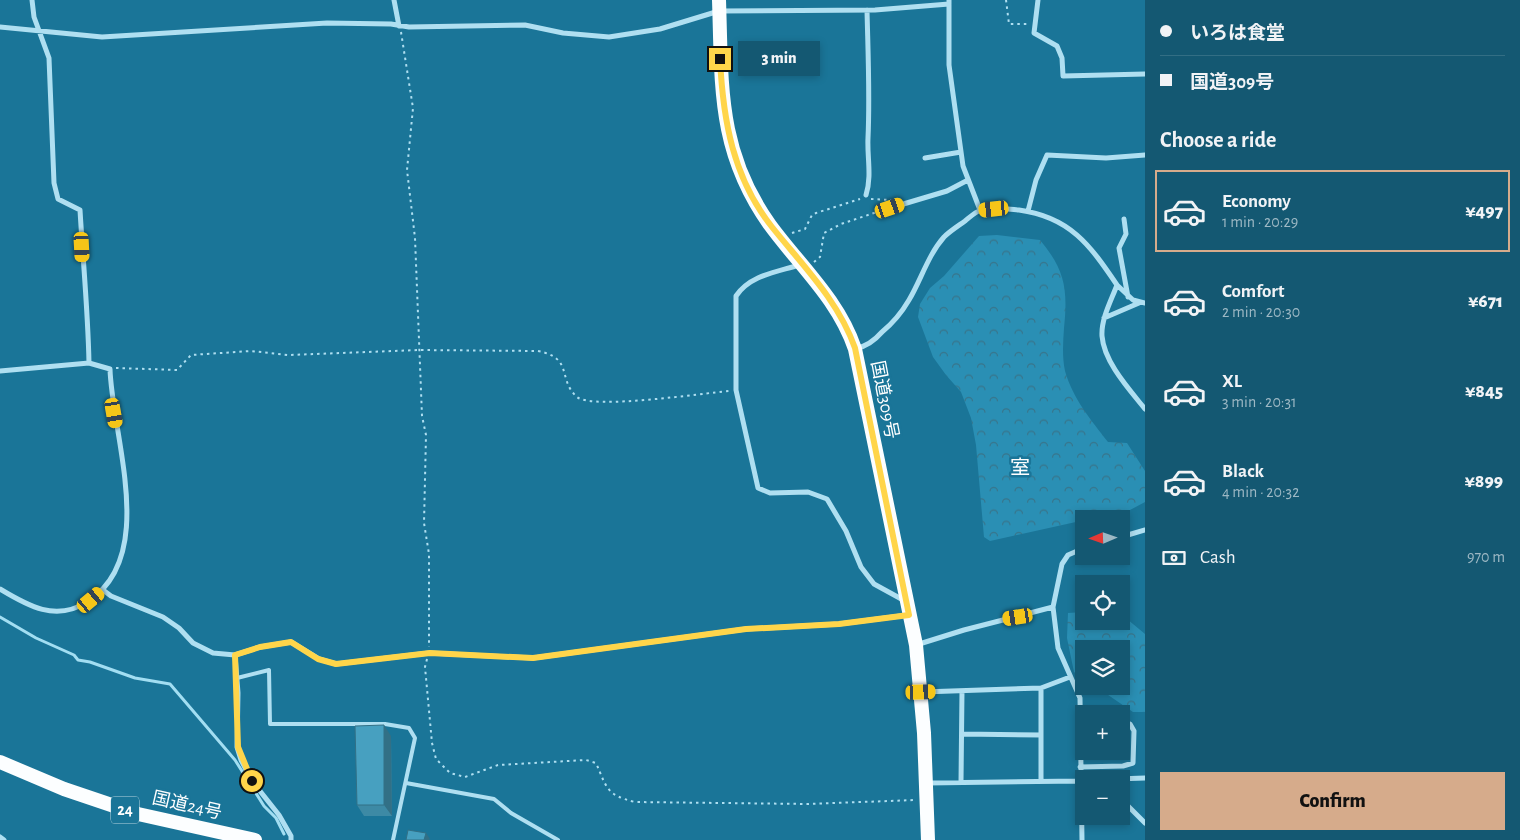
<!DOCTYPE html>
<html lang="en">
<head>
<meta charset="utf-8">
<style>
	:root { --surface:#145872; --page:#1d5e77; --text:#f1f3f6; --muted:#9db8c4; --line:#336e84; --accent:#d6ab8b }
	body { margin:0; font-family:"Alegreya Sans","Noto Sans JP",sans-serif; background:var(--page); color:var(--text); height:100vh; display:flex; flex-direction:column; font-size:19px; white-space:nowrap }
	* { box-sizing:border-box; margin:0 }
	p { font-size:16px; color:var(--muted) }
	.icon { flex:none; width:28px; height:28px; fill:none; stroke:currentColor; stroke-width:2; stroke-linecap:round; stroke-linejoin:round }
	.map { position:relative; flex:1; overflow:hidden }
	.side { display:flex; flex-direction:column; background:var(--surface); width:375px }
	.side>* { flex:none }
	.banner { display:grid; align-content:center; height:110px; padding:0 15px; background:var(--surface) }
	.needle { width:32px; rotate:268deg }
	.buttons { position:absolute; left:1075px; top:510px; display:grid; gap:10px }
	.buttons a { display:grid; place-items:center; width:55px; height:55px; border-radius:0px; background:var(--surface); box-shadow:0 2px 8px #0003; font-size:25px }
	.end { position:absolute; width:22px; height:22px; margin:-11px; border:6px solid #ffd54a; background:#111; box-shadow:0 0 0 2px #111 }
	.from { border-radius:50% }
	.bubble { position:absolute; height:35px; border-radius:0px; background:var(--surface); box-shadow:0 2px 8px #0003; font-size:16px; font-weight:800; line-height:35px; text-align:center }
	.car { position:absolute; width:15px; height:30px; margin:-15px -8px; border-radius:6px; box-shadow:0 0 4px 1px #0007; background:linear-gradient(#f5c518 24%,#345 0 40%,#f5c518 0 76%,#345 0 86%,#f5c518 0) }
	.banner b { display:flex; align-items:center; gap:18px; height:48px; font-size:19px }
	.banner b+b { border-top:1px solid var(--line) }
	.banner i { width:12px; height:12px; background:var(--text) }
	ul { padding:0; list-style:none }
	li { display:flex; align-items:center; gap:15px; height:82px; margin:0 10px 8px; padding:0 5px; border:2px solid transparent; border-radius:0px }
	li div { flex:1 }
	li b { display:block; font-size:19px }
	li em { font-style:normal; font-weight:800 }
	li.active { border-color:var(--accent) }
	li>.icon { width:45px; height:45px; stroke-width:1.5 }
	h2 { padding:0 15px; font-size:22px; line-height:60px }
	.pay { display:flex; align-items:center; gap:12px; height:55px; padding:0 15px; font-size:19px }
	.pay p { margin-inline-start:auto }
	.action { display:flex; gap:10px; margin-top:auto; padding:10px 15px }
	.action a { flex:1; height:58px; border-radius:0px; background:var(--accent); color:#111; font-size:20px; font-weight:800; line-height:58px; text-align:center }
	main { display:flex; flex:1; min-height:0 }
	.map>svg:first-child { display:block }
	.forest { fill:url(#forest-crowns) }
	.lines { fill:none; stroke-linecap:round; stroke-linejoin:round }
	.stream { stroke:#a2def2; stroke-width:3 }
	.path { stroke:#afdff1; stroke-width:2; stroke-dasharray:2.5 4; stroke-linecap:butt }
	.service { stroke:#afdff1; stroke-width:4 }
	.minor { stroke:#afdff1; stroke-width:5 }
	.trunk { stroke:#fcfeff; stroke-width:14 }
	.wall { fill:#3d8aa5 }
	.shaded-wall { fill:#327086 }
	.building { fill:#47a0c0; stroke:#327086 }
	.route { stroke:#ffd54a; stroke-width:6 }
	.labels { text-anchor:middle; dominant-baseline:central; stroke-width:5; stroke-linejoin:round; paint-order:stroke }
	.shield { fill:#1a7598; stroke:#bad6e0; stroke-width:1 }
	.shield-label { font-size:16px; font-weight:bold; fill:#fff }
	.street-label { font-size:18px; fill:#fff; stroke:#1a7598 }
	.quarter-label { font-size:20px; fill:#fff; stroke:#1a7598 }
</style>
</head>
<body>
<main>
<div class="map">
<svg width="1145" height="840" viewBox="0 0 1145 840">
	<defs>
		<pattern id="forest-crowns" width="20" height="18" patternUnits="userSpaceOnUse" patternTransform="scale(1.25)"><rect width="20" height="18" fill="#2a8fb4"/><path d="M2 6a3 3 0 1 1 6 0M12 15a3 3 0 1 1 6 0" fill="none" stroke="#38748a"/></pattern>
	</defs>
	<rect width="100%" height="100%" fill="#1a7598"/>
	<!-- forest -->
	<path class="forest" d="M997,235L1040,240C1065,270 1068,289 1064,328C1063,342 1062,357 1065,371C1073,399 1091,420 1108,442L1127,443L1145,471V502L1130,510L990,541L984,537L976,445L971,418L961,392L946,375L933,357L918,317L920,304L930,288L944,276L979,236Z
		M1084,612V621H1121V614L1145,634V712H1133L1095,686H1121V649H1084V679L1074,672L1067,638L1068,613Z"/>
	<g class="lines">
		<!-- stream -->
		<path class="stream" d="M0,617L36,638L74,655L78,660L90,662L135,678L170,684L235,760L264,806L276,818L284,834"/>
		<!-- path -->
		<path class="path" d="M1006,0L1009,24H1027
			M401,32L413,108L407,170L415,238L422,416L426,435L424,523L429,554V647
			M871,199L891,200
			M792,233L805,229L812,215L816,213L860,199
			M814,262L820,257L824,233L841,224L883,210
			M116,368L177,370L191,355L251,351L288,355L419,350L538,351C574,358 557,379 577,397C593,410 703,393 729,391
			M427,659L425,667L432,743L436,759L450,773L465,777L498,765L586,760L596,763C607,788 606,795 635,802L808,804L915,800"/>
		<!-- service -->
		<path class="service" d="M237,678L269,670L270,724H385L409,728L415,738L393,840
			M406,783L494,799L511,813L558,840"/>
		<!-- minor -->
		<path class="minor" d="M32,0L34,17L49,58L54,183L58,199L80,210C83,261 88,312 89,363
			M394,0L399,26
			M949,0V65L963,166L980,210
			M1038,0L1034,33L1057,46L1062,58L1063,76L1145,74
			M0,27L102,37L327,23L391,24L409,27L525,25L563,33L609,37L660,29L719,11L875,10L949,4
			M925,158L961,152
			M866,195C872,176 867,157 868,138C870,95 868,53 867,10
			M890,208L947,191L968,180
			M1028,211L1036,180L1047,155L1106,158L1145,155
			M1124,219L1126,234L1119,248L1128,297
			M799,265C777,272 750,275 736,296V390L758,488L770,493L808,492L827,499L846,531L861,567L874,584L905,601
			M1117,285L1133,300L1145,303
			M1104,318L1139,303
			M857,348C868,346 875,340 882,332C893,323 902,312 909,300C921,280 928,255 944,237C950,231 958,226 965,221C970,217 975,212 981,210C992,207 1007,209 1019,210C1070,217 1090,245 1117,285C1111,301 1101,319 1102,336C1104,362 1129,389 1145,409
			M0,371L89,363L110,369C112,437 159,557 87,602C56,622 28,606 0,589
			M1121,537L1145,530
			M103,590L111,596L163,617L179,628L193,643L213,653L235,655L260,647L291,642L319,659L336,664L429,653L533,658L746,629L839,624L908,615
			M916,645L964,630L1053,607
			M235,655L238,693L237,747L241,760L252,781L279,815L291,836V840
			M922,692L1041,688L1070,677
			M962,734L1041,735
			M1080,767L1123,766L1133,763L1134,731L1130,724L1121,723
			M1080,777L1100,779
			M1116,779L1145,778
			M1041,781V688
			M961,782L962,691
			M927,783L1080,781
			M1121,799L1145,823
			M0,837L4,840
			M1082,840L1080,698L1058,648L1053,607L1062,564L1068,555L1084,548"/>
		<!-- trunk -->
		<path class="trunk" d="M719,0C722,85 717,151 770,225C800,266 838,299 855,349L916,645L924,733L928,840
			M0,762L64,789L138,814L255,840"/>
	</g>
	<!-- wall -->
	<path class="wall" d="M391,736L392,816H364L357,805Z"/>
	<!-- shaded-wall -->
	<path class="shaded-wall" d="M384,725L391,736L392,816L384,805Z
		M426,833L430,839L429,840H424Z"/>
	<!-- building -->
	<path class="building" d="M384,725V805H357L355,726Z
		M408,830L426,833L424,840H406Z"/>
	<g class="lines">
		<!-- route -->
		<path class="route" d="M252,781L238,747L235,655L260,647L291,642L318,659L336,664L430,653L533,658L746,629L839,624L909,615L855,348C838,300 803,266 772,227C733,178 723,120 720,59"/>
	</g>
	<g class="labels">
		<!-- shield labels -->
		<rect class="shield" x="111" y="796.5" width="28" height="27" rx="4"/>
		<g class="shield-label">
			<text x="125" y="810">24</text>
		</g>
		<!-- street labels -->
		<g class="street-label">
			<text transform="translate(884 400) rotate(79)">国道309号</text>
			<text transform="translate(187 806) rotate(13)">国道24号</text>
		</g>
		<!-- quarter labels -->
		<g class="quarter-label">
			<text x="1020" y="468">室</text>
		</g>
	</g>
</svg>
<div class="buttons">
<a><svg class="needle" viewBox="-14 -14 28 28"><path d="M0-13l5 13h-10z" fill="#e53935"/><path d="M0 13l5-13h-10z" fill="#9db8c4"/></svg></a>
<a><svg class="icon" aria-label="locate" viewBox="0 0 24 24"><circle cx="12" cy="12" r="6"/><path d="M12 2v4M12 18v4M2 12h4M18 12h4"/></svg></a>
<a><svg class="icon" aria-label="layers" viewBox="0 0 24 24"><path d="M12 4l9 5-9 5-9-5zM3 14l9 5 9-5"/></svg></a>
<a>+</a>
<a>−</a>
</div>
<i class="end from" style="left:252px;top:781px"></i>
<i class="end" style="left:720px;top:59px"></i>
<div class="bubble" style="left:738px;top:41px;width:82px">3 min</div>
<i class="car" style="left:890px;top:208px;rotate:71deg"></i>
<i class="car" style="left:994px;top:209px;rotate:264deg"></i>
<i class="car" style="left:82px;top:247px;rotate:177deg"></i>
<i class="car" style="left:114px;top:413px;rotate:170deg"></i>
<i class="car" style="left:91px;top:600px;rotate:50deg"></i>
<i class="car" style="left:1018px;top:617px;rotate:261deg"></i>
<i class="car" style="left:921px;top:692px;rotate:88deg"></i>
</div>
<section class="side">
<div class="banner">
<b><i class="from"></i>いろは食堂</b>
<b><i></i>国道309号</b>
</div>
<h2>Choose a ride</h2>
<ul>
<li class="active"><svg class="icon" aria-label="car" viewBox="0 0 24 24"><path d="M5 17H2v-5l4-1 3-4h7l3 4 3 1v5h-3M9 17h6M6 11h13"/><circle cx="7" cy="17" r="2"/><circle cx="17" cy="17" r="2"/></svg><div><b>Economy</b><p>1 min · 20:29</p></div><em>¥497</em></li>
<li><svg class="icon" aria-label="car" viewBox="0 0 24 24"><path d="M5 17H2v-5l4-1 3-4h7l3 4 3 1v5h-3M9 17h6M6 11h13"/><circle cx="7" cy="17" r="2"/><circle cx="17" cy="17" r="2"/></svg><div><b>Comfort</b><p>2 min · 20:30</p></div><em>¥671</em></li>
<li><svg class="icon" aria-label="car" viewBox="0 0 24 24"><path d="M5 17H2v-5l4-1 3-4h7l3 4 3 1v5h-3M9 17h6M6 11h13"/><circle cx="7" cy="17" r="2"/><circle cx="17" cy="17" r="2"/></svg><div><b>XL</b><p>3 min · 20:31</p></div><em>¥845</em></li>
<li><svg class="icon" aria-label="car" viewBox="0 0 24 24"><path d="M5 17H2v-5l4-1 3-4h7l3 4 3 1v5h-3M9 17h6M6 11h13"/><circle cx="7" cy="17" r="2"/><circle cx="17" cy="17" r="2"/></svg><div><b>Black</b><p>4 min · 20:32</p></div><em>¥899</em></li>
</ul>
<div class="pay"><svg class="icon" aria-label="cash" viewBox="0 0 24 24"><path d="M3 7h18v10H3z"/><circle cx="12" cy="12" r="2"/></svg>Cash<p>970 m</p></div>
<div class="action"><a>Confirm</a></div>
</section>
</main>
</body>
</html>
